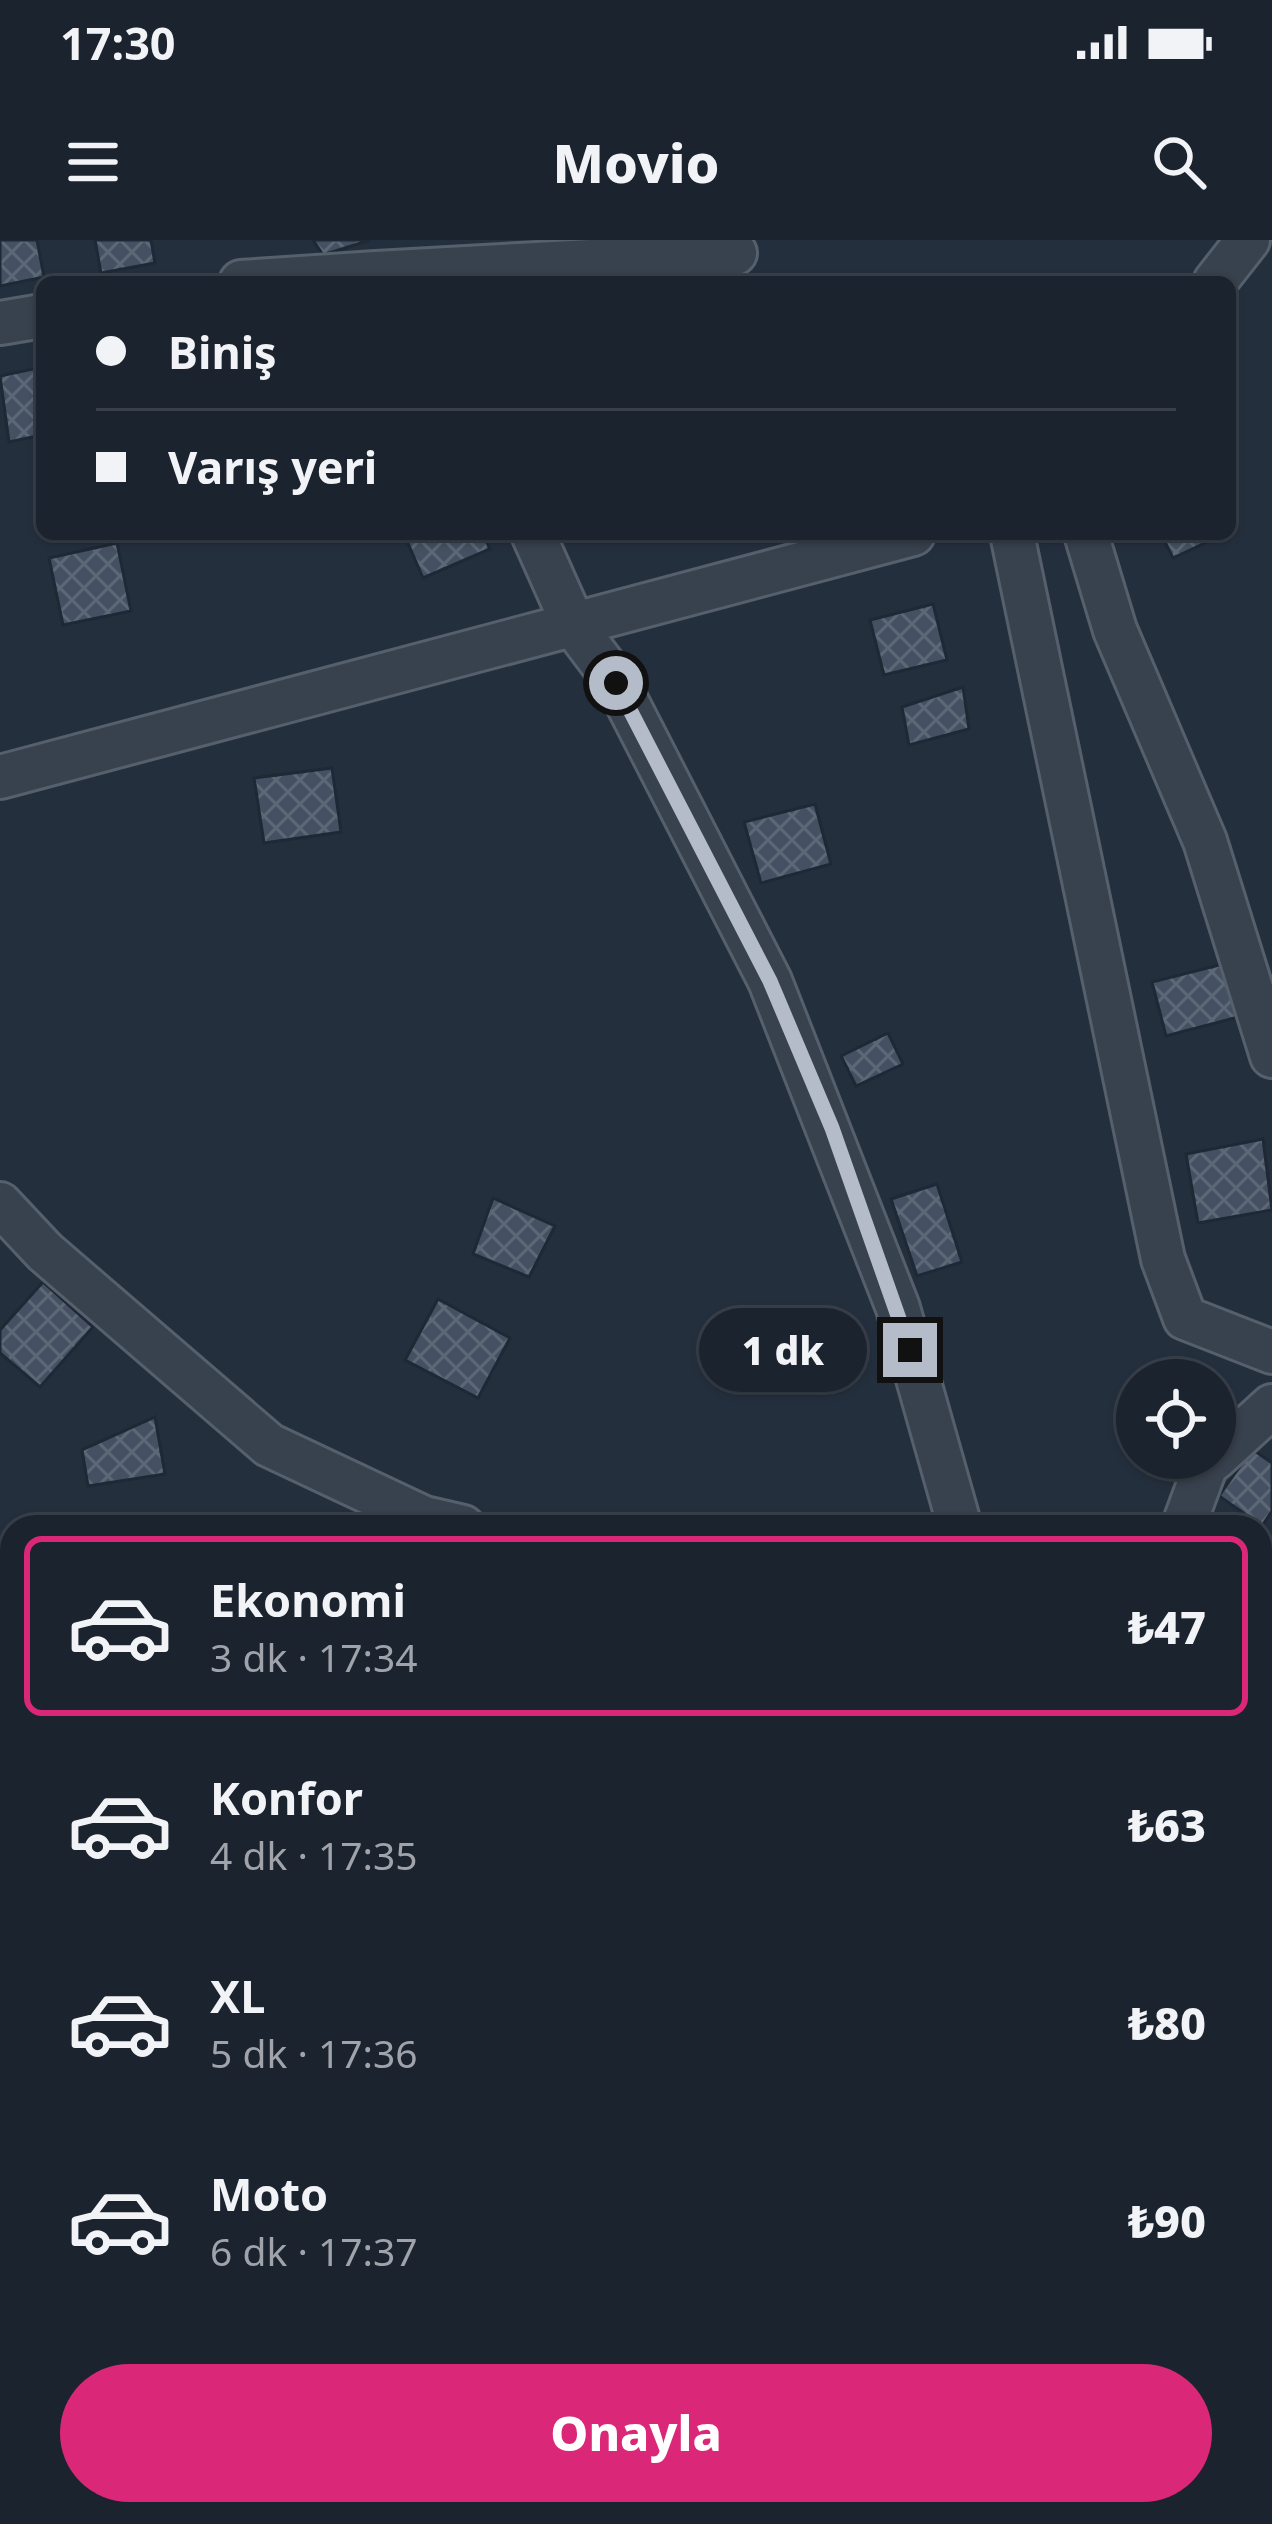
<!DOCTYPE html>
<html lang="tr">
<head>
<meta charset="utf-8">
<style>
	:root { --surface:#1b232e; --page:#282f3a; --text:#f1f3f6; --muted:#a0a4aa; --line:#39404a; --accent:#db2777 }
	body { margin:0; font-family:"Noto Sans",sans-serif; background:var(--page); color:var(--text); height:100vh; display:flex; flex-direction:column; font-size:45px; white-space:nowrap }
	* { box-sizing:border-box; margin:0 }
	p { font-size:39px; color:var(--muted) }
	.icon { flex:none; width:66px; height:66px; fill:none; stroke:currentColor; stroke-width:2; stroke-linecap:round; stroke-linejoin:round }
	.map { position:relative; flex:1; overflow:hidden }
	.details { position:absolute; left:0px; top:1275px; width:1272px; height:1011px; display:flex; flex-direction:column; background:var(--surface); border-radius:36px 36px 0 0; box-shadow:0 3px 9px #0004,0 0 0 3px var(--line) }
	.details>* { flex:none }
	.guide { position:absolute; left:36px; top:36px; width:1200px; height:264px; border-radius:18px; box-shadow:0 3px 9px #0004,0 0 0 3px var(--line); display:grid; align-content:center; height:264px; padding:0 60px; background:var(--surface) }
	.fabs { position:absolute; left:1116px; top:1119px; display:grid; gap:24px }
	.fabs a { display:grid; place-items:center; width:120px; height:120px; border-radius:50%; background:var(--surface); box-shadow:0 3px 9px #0004,0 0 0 3px var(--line); font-size:60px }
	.end { position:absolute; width:54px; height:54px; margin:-27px; border:15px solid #b4bcc9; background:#111; box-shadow:0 0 0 6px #111 }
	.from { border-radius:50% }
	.bubble { position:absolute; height:84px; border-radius:42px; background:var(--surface); box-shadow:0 3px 9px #0004,0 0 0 3px var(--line); font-size:39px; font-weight:800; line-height:84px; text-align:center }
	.guide b { display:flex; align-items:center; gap:42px; height:114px; font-size:45px }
	.guide b+b { border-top:3px solid var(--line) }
	.guide i { width:30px; height:30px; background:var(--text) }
	ul { padding:21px 0 0; list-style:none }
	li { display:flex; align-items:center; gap:36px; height:180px; margin:0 24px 18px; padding:0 36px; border:6px solid transparent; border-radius:18px }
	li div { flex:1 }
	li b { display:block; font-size:45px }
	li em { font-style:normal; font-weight:800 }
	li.active { border-color:var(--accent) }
	li>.icon { width:108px; height:108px; stroke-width:1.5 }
	.button { display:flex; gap:24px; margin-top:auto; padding:24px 60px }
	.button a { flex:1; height:138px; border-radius:72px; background:var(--accent); color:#fff; font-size:48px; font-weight:800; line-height:138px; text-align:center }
	.status { display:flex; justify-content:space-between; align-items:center; height:84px; padding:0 60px; background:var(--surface); direction:ltr }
	.status svg { height:33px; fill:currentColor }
	header { display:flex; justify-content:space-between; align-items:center; height:156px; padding:0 60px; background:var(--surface); font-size:54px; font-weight:800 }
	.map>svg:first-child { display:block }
	.building { fill:url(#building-cross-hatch); stroke:#1f2835; stroke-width:3 }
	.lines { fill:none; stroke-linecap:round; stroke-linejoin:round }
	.minor-casing { stroke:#565f6c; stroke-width:48 }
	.minor { stroke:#38414e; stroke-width:42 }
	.route { stroke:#b4bcc9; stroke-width:15 }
</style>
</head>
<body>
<div class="status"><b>17:30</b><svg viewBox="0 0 49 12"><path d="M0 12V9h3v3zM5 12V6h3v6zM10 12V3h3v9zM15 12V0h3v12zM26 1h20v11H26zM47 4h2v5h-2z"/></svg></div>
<header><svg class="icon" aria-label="menu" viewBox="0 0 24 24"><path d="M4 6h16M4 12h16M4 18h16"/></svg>Movio<svg class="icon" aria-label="search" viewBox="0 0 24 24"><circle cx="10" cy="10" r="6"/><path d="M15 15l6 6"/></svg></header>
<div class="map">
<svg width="1272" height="2284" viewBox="0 0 1272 2284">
	<defs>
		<pattern id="building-cross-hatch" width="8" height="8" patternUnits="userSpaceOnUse" patternTransform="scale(3)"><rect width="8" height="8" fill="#455162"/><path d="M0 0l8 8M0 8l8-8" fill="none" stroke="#5d6877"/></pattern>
	</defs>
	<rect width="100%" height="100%" fill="#242f3e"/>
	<!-- building -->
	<path class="building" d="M0,0H37L44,37L0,46Z
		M95,0H151L155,23L101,33Z
		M313,0H370L323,15Z
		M42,127V195L9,202L0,136Z
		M404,294H483L490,309L423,338Z
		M1161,294H1224L1173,318Z
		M117,303L131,371L63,385L49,318Z
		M933,364L947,420L884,435L870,380Z
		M963,447L969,489L909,505L902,467Z
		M332,528L341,592L264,603L254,538Z
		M815,564L831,624L761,643L744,582Z
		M1227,723L1242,776L1166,796L1152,742Z
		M888,793L903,824L856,846L841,816Z
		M1263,899L1272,970L1198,983L1186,914Z
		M937,944L962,1022L917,1036L891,959Z
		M493,958L555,986L529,1037L473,1014Z
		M43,1042L93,1087L40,1147L0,1113V1090Z
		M438,1059L510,1098L478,1158L405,1120Z
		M155,1177L165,1234L88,1246L82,1210Z
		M1252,1209L1272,1223V1271L1262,1286L1219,1256Z
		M1260,1326L1272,1332V1448L1260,1442Z
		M1260,1533L1272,1538V1609L1260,1605Z
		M1260,1803L1272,1812V1930L1260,1921Z
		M1272,2239V2284H1238L1246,2274H1260V2255Z"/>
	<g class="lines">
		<!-- minor casing -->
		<g class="minor-casing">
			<path id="minor" d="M376,33L735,13
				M241,42L376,33L382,42
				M1215,42L1248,0
				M0,83L42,76
				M533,294L574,386L617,443L770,741L898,1068L960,1287
				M1012,294L1163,1019L1185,1078L1272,1112
				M1086,294L1115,390L1205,601L1272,816
				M0,537L913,294
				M0,964L45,1012L269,1205L424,1278L463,1287
				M1215,1218L1272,1166
				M1183,1287L1206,1225L1215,1218
				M0,1402L5,1571L0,1585
				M1260,1499L1272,1506"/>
		</g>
		<!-- minor -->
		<use href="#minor" class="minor"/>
	</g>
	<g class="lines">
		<!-- route -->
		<path class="route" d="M616,443L770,741L832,888L910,1110"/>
	</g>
</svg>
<div class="fabs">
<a><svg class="icon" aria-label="locate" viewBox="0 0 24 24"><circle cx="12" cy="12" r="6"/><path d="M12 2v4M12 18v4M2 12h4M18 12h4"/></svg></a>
</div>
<i class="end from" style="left:616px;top:443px"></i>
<i class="end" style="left:910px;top:1110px"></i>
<div class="bubble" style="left:699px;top:1068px;width:168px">1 dk</div>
<div class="guide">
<b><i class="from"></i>Biniş</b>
<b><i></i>Varış yeri</b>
</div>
<section class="details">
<ul>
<li class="active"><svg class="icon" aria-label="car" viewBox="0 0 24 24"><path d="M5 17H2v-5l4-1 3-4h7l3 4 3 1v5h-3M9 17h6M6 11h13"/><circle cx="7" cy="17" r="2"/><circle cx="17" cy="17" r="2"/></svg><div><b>Ekonomi</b><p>3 dk · 17:34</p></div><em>₺47</em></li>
<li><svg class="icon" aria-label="car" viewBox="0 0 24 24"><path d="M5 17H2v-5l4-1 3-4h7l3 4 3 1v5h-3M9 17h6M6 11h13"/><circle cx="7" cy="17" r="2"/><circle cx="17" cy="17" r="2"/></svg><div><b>Konfor</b><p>4 dk · 17:35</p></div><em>₺63</em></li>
<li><svg class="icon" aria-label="car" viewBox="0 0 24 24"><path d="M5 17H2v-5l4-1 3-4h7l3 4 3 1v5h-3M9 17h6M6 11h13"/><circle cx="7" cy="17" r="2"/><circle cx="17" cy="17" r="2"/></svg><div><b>XL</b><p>5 dk · 17:36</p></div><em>₺80</em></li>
<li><svg class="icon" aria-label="car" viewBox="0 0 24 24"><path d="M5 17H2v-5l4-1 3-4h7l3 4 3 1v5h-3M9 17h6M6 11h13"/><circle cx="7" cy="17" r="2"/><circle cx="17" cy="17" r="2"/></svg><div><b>Moto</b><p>6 dk · 17:37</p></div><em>₺90</em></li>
</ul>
<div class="button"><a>Onayla</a></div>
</section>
</div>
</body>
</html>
